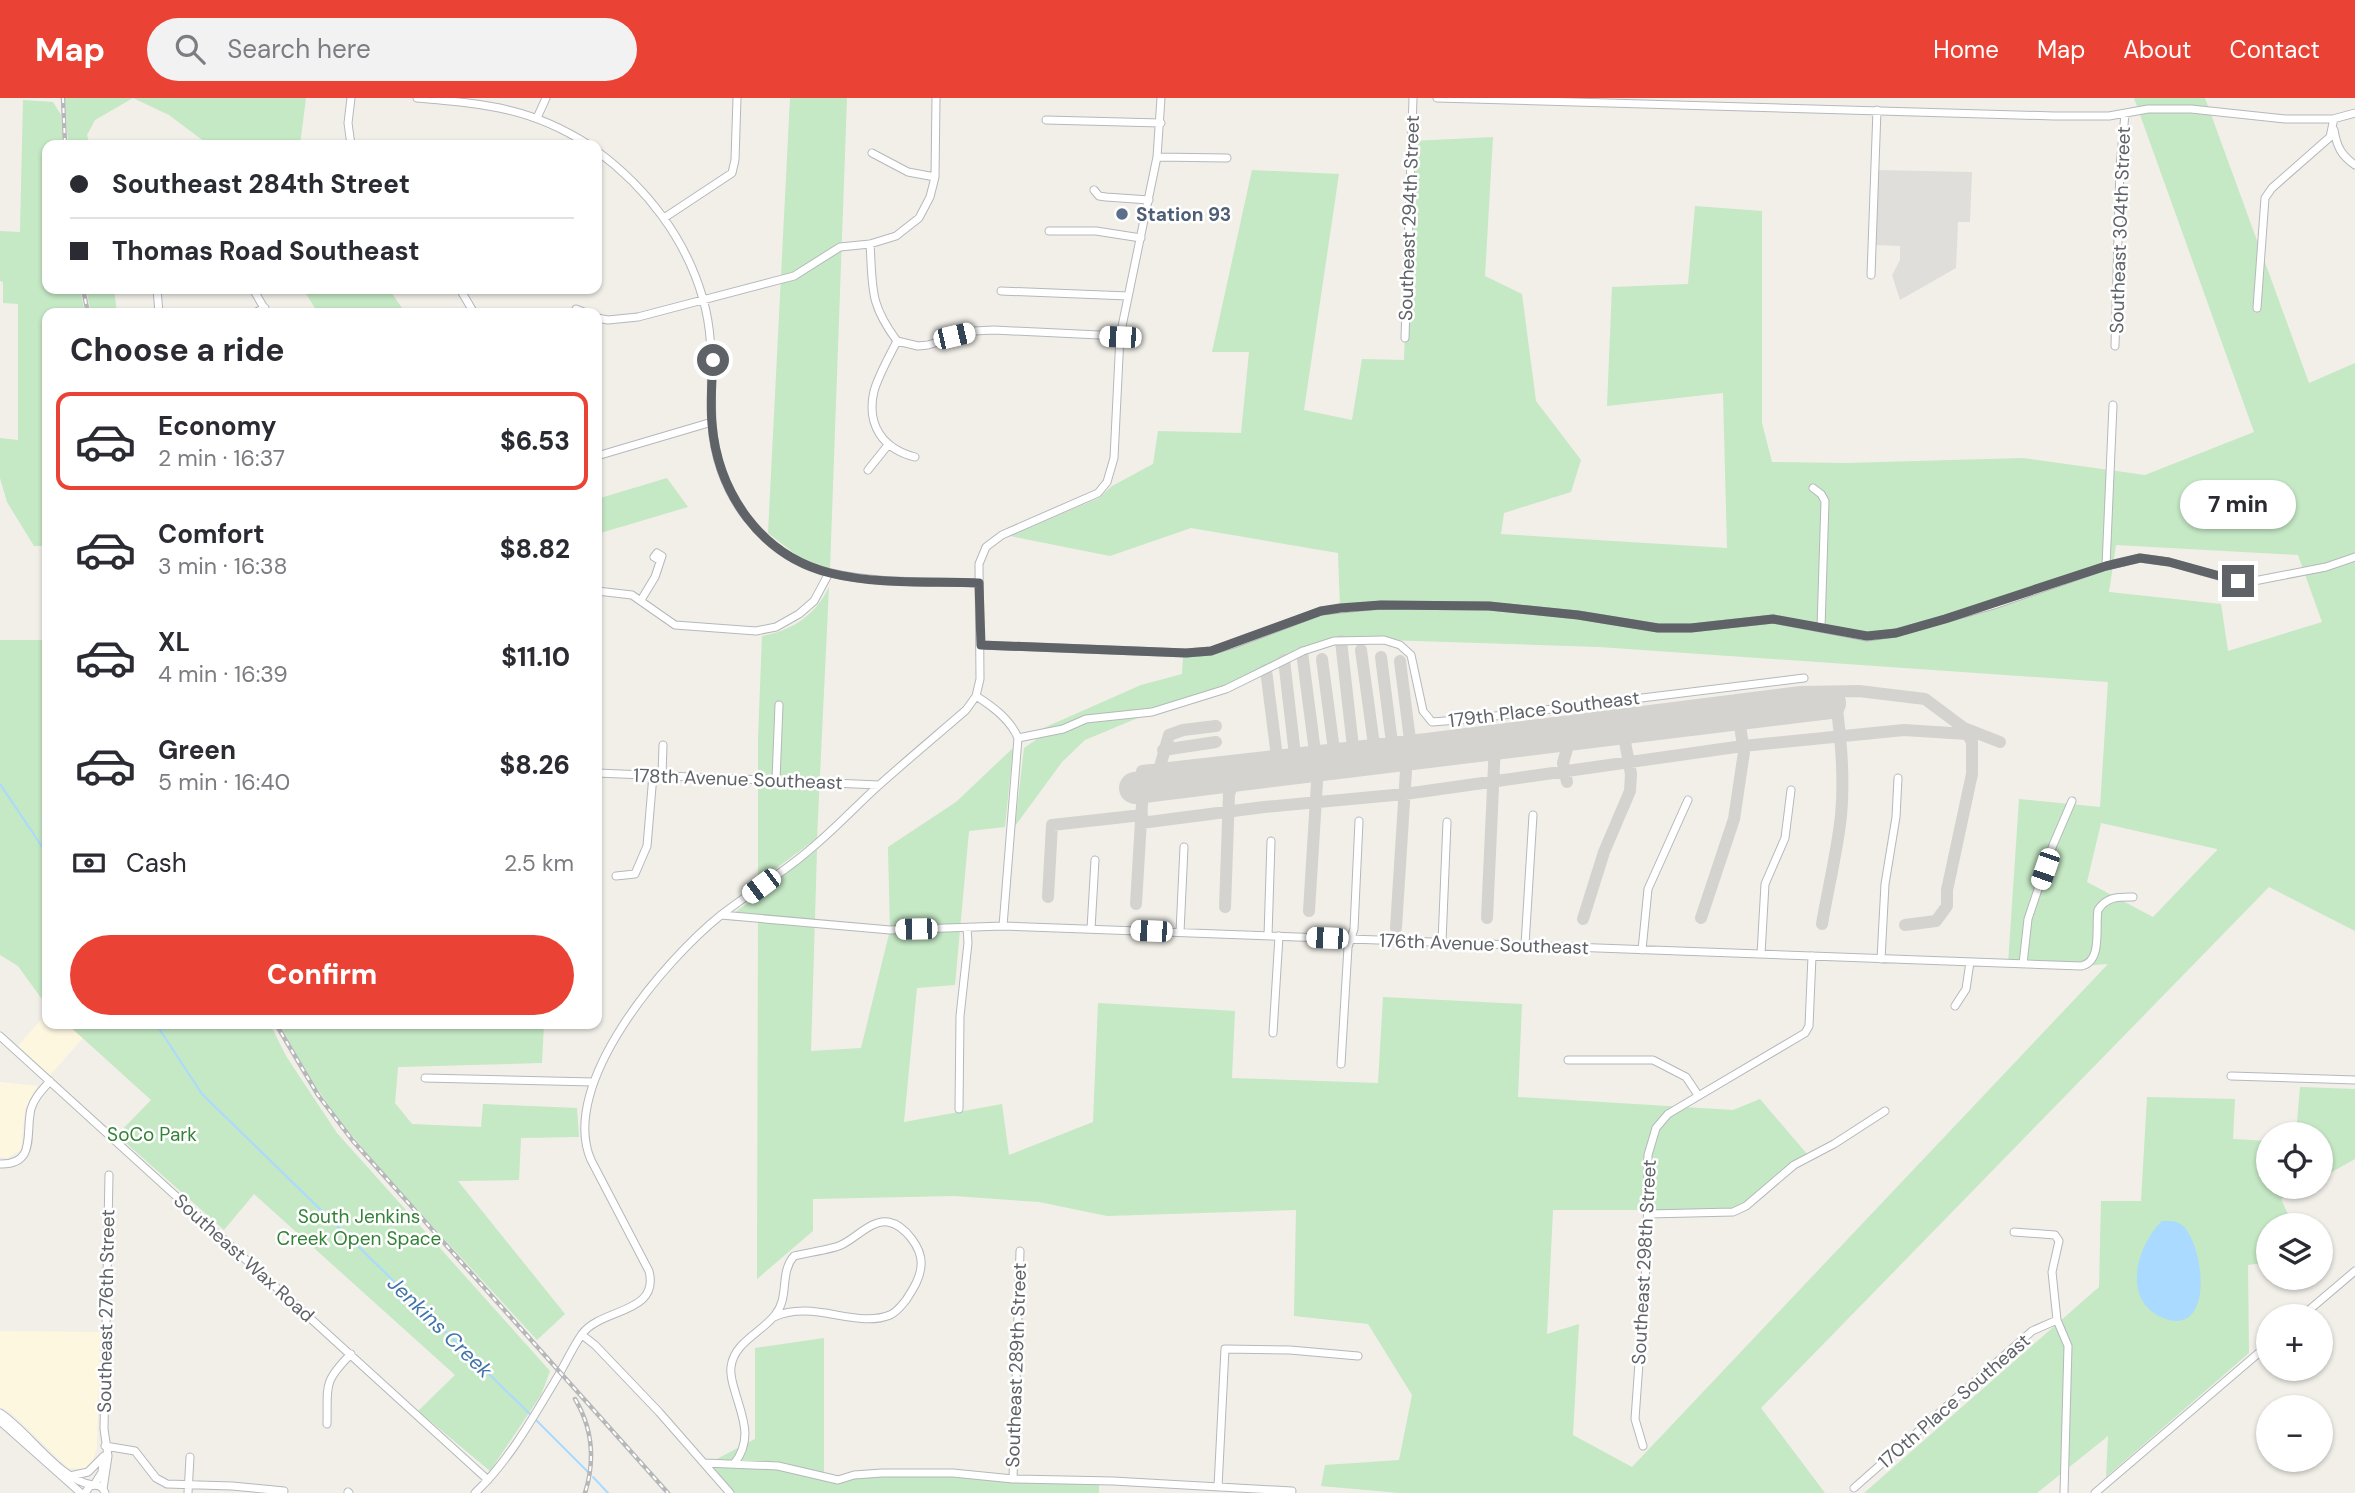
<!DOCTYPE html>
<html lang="en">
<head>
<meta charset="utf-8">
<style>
	:root { --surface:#fff; --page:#f2f2f3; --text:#2b2b33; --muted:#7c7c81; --line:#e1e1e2; --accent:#ea4335 }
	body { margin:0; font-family:"DM Sans",sans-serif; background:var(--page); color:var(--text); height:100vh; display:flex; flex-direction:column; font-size:26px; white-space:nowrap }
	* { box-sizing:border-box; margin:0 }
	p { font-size:23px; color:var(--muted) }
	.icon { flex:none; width:38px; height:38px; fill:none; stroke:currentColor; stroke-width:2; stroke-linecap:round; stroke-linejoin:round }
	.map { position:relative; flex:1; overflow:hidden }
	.drawer { position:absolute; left:42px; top:210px; width:560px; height:721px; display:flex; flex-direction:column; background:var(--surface); border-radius:14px; box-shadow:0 2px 5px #0004 }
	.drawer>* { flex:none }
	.banner { position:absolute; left:42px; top:42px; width:560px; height:154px; border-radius:14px; box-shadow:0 2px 5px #0004; display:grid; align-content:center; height:154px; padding:0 28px; background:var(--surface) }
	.buttons { position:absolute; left:2256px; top:1024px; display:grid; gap:14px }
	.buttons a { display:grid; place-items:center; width:77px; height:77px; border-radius:50%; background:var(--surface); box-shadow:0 2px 5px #0004; font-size:35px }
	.end { position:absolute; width:32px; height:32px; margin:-16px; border:9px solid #5f6368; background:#fff; box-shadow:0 0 0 4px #fff }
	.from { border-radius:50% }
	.bubble { position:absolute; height:49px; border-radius:24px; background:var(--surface); box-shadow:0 2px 5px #0004; font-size:23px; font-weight:800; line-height:49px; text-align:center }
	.car { position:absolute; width:21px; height:42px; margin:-21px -10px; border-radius:9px; box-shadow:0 0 5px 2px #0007; background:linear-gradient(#fff 24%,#345 0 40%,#fff 0 76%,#345 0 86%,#fff 0) }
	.banner b { display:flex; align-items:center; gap:24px; height:66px; font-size:26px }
	.banner b+b { border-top:2px solid var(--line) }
	.banner i { width:18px; height:18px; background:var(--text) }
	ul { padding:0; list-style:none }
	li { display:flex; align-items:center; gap:21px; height:98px; margin:0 14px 10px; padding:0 14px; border:4px solid transparent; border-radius:14px }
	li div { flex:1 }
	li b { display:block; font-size:26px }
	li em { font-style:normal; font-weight:800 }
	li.active { border-color:var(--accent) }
	li>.icon { width:63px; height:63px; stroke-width:1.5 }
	h2 { padding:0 28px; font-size:32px; line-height:84px }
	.pay { display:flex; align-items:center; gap:18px; height:77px; padding:0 28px; font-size:26px }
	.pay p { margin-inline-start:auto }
	.primary-button { display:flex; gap:14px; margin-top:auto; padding:14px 28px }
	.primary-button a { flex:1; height:80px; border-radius:42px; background:var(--accent); color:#fff; font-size:28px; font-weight:800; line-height:80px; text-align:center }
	header { display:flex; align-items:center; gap:42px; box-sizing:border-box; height:98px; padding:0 35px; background:var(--accent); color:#fff }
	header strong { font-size:33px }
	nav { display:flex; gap:38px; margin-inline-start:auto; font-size:24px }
	.search { width:490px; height:63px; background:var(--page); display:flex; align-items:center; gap:18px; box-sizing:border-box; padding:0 24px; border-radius:38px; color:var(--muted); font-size:26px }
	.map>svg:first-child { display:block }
	.commercial { fill:#fef7e0 }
	.industrial { fill:#e0deda }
	.green { fill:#c5e8c5; fill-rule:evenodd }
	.water { fill:#aadaff }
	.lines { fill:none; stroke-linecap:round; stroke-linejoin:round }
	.stream { stroke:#aadaff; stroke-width:2 }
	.taxiway { stroke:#d4d3d0; stroke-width:12 }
	.runway { stroke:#d4d3d0; stroke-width:32 }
	.minor-casing { stroke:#b5b8bc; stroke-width:9 }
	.minor { stroke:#fff; stroke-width:7 }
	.rail-casing { stroke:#b6b7b8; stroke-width:4.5 }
	.rail { stroke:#fff; stroke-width:2; stroke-dasharray:5; stroke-linecap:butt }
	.route { stroke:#5f6368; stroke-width:9 }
	.service-dot { fill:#5c6f8a; stroke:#fff; stroke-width:2.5 }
	.labels { text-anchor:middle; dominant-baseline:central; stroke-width:5; stroke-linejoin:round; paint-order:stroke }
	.service-label { font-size:19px; font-weight:bold; fill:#4e5e75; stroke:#fff; text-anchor:start }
	.street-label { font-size:19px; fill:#5f6368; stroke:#fff }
	.park-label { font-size:19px; fill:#348238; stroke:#fff }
	.water-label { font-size:21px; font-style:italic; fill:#4174aa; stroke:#fff }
</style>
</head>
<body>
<header>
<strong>Map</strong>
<div class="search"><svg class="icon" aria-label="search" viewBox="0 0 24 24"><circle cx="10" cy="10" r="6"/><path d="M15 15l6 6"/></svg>Search here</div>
<nav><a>Home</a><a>Map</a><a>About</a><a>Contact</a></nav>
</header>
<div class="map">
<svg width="2355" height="1395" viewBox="0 0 2355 1395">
	<rect width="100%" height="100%" fill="#f1efe8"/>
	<!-- commercial -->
	<path class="commercial" d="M47,915V926H67L84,939L50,977L18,948Z
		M0,984L38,988L25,1011L21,1052L7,1060L0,1059Z
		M0,1233L100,1234L97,1350L92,1364L84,1371L68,1370L10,1314L0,1309Z"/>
	<!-- industrial -->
	<path class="industrial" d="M1876,72L1972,74L1970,124H1958L1956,170L1900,202L1892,177L1900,162V148L1875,147Z"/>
	<!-- green -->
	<path class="green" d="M65,0H306L300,47H209L169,17L133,0L95,22L87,37L90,47H68Z
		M790,0H847L830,471L799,459L768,435Z
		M2134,0H2205L2309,285L2355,265V833L2269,789L1761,1310L1825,1395H1400L1321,1388L1325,1367L1399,1362L1412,1297L1368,1226L1294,1218L1296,1112L1107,1118L1039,1104L954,1098L813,1101V1133L757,1181L758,824L725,822L817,752L811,953L861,950L890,832L888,749L956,704L1013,650L1005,729L969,733L955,887L917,890L904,1024L1002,1006L1009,1057L1093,1024L1098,905L1235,913L1232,980L1378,985L1383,899L1522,906L1518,999L1733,1012L1760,1001L1807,1056L1780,1073L1739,1109L1731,1112H1553L1547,1236L1579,1226L1573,1337L1632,1369L2108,866L2081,868L2008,866L2019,701L2100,709L2108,584L1599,549L1384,542L1334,543L1302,554L1226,591L1152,614L1085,642L1062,664L1015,728L1024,650L1040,639L1039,632L1141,587L1182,576L1183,558C1242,558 1284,525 1340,510L1338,455L1191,430L1110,458L1010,438L1099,400L1112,388L1153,366L1158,333L1241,335L1249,254H1212L1252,72L1339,76L1304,312L1352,322L1362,261L1404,262L1412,43L1493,39L1485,178L1522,196L1536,303L1581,362L1571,394L1504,415L1501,436L1727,450L1723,295L1607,308L1612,189L1688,186L1695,108L1762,113V325L1772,364L1846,365L2023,360L2145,377L2254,334ZM2116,447L2298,457L2322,524L2228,553L2221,506L2109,494ZM2101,725L2217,751V752L2153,819L2087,784Z
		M23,2L53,4L61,17L63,47H47V191H80L85,215H47V448H34L7,404L0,380V340L18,342V206L3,205V184L0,183V133L20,134Z
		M86,191H114L117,215H91Z
		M303,191H389L402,210L409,215H318Z
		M667,380L688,409L597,436V401Z
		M829,489L817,740L758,784V641L762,538C794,532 815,517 829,489Z
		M0,542H47V908L18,868L0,857Z
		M67,926H270L286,958L337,1035L550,1273L541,1297L490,1373L418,1313L455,1277L254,1096L224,1132L117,1037L151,1002Z
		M279,926H544L542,965L398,969L395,1005L412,1026L481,1029L483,1006L577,1010L579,1039L521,1040L519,1082L458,1083L565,1216L537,1242L381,1072L339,1022L314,986Z
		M2300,989L2355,991V1061L2321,1080L2320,1036H2296Z
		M2147,999L2235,1001L2233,1041L2268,1043V1088L2304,1089L2281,1101L2293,1127H2268V1164L2248,1167L2249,1255L2106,1379L2108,1338L2037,1395H1864L2099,1189L2101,1103H2141Z
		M824,1240V1380L895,1374L1099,1383V1395H728L709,1365L755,1341V1250Z"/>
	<!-- water -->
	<path class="water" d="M2162,1123C2170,1123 2176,1122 2182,1127C2205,1147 2214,1237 2166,1221C2121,1206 2135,1149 2162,1123Z"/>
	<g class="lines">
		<!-- stream -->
		<path class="stream" d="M0,686L47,756
			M156,926L202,996L532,1318
			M536,1322L588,1374
			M593,1379L608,1395"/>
		<!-- taxiway -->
		<path class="taxiway" d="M1341,543L1353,649
			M1361,552L1374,647
			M1302,554L1315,654
			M1381,559L1392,645
			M1322,561L1334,652
			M1284,562L1295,657
			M1400,563L1410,642
			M1266,572L1277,659
			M1800,594L1859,593L1925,601L1964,630L1972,644V676L1947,792V808L1936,823L1905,827
			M1964,630L2000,644
			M1426,641L1448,652
			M1163,652L1216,644
			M1263,660L1265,674
			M1159,672L1169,637L1183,632L1216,628
			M1567,684L1563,665L1571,637
			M1141,725L1264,709L1405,696L1743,648L1904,632L1967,636
			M1048,799L1052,727L1142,717
			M1136,806L1143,689L1142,673L1426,641L1800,594L1802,608
			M1225,809L1229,696L1236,678
			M1309,813L1318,668
			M1487,820L1495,646
			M1701,820L1734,721L1744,654L1736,602
			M1583,821L1604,754L1630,693L1631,676L1620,617
			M1822,826C1828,790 1837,755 1841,718C1845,677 1840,635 1835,594
			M1396,830L1407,657"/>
		<!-- runway -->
		<path class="runway" d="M1135,690L1830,605"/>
		<!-- minor casing -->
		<g class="minor-casing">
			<path id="minor" d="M351,0L348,25L351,47
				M417,0C484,6 530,9 589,47
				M1437,0L2054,18H2109L2148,11H2191L2285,21H2333L2355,15
				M537,20L546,0
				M1046,22L1161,25
				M2334,32C2337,49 2341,57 2355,67
				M597,53C647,90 686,141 703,201C715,242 710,281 712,323C714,392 761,459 831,475C878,486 930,483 979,485
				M872,55L908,74L935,79
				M1157,59L1227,60
				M1094,92L1099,98L1106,99L1149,102
				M664,120L732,75L735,62L737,0
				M1049,133H1096L1141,140
				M870,146C873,191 869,205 897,243C889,259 879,276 874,293C866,327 883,351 915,359
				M1871,177L1877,12
				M157,191L159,215
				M253,191L267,215
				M460,191L474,215
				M1001,193L1128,198
				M2257,210L2265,100L2272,90L2330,39L2333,25
				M576,211L586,215
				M254,215L265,210
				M597,220L608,222L638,219L794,178L840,149L870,146L896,138L919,120L930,99L935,79L936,0
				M1405,240L1413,0
				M897,243L918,248L928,247L974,233L994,232L1120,238
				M2115,248L2120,69L2125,16
				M597,358L712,324
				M868,372L888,347
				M1813,390L1821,396L1825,403L1821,530
				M2106,468L2113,307
				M597,493L632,497L675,527L756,533L776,529L799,516L814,503L829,475
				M641,502L655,479L662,458L657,455L654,459L659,462
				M981,547L1186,555L1211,553L1234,546L1321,513L1381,507L1489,508L1578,517L1658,530H1691L1773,521L1867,539L1896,535L1994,507L2106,468L2140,460L2169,464L2229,481L2249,484L2326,469L2355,459
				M976,598C992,608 1010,621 1018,640L1003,828
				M1018,640L1063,631L1086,621L1152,614L1226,591L1303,553L1334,543L1384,542L1400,547L1411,557L1423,613L1432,624L1471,621L1804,580
				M597,675L879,687
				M662,678L663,647
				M776,682L779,607
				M616,778L635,776L647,748L653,677
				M721,817L890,832L1003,828L2081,868C2103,864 2095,829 2098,812C2107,798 2119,799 2133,799
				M1091,831L1095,762
				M1180,834L1184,749
				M1268,838L1271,743
				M1442,844L1447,724
				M1525,847L1533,717
				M1642,852L1648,791L1688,702
				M1761,856L1765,786L1785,740L1791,692
				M1881,861L1885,786L1896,719L1898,680
				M2023,866L2028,821L2053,747L2072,703
				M1955,908L1966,891L1970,864
				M1273,935L1279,838
				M0,938L488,1382
				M1568,962H1653L1686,979L1698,997
				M1341,966L1348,849L1354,831L1359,723
				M2231,978L2355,982
				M425,980L593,984
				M959,1011L960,918L968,845L967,830
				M0,1066C37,1067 25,1035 31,1011C34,1000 42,992 50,983
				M1649,1116L1733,1114L1746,1108L1794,1067L1834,1046L1885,1013
				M2014,1134L2055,1137L2059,1143L2052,1174L2057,1222L2068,1248L2064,1395
				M2302,1218L2355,1173
				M582,1237L595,1247L659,1314L730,1395
				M0,1315C29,1334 60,1383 93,1387
				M0,1323L81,1395
				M327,1326C328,1288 322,1285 351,1256
				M105,1348L135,1353L156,1380L167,1386L232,1388L284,1393
				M1643,1348L1635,1321L1647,1153L1648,1057L1656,1030L1668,1016L1805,935L1809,928L1812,858
				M705,1365L778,1368L838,1382L854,1377L882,1375H953L1013,1381L1113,1383L1292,1393
				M734,1366C754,1340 742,1319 734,1290C732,1283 730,1277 731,1269C734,1244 761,1235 775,1217C790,1199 779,1175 794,1158C805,1155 834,1151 841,1147C855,1141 872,1121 888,1124C905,1127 923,1151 921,1168C920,1181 913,1191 906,1202C902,1207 897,1214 890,1217C856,1231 813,1201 774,1219
				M70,1378L88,1374L104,1358
				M1013,1381L1020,1153
				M94,1387L102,1374L103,1366
				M1218,1389L1225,1251L1290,1252L1358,1258
				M1854,1390L2032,1233L2057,1222
				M103,1391L108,1358L104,1331L109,1077
				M348,1394L349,1395
				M85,1395L90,1388C97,1386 103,1388 105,1395
				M188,1395L190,1359
				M475,1395C509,1363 534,1318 558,1278C566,1264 573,1249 582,1236C601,1210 660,1216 649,1173L591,1062C558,986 665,862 721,817C749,795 780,777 807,754C832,734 854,710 877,689C906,663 936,638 966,612L976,598L980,581L979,466L986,449L1002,437L1098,395L1107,384L1114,360L1120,238L1157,59L1161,0
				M2095,1395L2268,1247"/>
		</g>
		<!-- minor -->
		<use href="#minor" class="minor"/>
		<!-- rail casing -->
		<g class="rail-casing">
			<path id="rail" d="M63,0L65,47
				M83,191L88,215
				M276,926L318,997L353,1043L668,1395
				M575,1301C593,1331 595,1363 585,1395"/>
		</g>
		<!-- rail -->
		<use href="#rail" class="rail"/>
	</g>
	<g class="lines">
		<!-- route -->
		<path class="route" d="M713,262C712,283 710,305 712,326C718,395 761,458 830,475C878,487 930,483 979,485L981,547L1186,555L1211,553L1321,513L1340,510L1381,507L1489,508L1578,517L1658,530H1691L1773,521L1867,538L1896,535L1945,521L2106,468L2140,460L2169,464L2238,483"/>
	</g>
	<!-- markers -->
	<circle class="service-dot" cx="1122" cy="116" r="7"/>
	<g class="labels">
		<!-- service labels -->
		<g class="service-label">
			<text x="1136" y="116">Station 93</text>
		</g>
		<!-- street labels -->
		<g class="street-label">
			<text transform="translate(1409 120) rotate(-88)">Southeast 294th Street</text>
			<text transform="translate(2120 132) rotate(-88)">Southeast 304th Street</text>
			<text transform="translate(1544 611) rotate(-7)">179th Place Southeast</text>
			<text transform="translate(738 681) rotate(2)">178th Avenue Southeast</text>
			<text transform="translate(1484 846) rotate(2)">176th Avenue Southeast</text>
			<text transform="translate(244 1160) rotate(42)">Southeast Wax Road</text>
			<text transform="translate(1644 1164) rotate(-87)">Southeast 298th Street</text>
			<text transform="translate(106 1213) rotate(-89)">Southeast 276th Street</text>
			<text transform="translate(1016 1267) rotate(-88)">Southeast 289th Street</text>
			<text transform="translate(1954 1303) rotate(-41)">170th Place Southeast</text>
		</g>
		<!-- park labels -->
		<g class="park-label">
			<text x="152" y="1036">SoCo Park</text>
			<text x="359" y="1118">South Jenkins<tspan x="359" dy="22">Creek Open Space</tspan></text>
		</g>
		<!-- water labels -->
		<g class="water-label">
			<text transform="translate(440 1229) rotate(44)">Jenkins Creek</text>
		</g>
	</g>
</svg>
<div class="buttons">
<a><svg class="icon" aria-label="locate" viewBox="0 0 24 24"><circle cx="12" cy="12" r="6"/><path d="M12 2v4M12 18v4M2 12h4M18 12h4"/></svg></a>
<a><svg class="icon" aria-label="layers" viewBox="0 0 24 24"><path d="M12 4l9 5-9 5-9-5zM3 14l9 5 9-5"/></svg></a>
<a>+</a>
<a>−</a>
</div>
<i class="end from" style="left:713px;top:262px"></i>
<i class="end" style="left:2238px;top:483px"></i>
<div class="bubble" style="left:2180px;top:382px;width:116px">7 min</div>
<i class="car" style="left:954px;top:238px;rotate:77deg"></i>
<i class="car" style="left:1120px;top:239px;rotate:272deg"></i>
<i class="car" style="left:2045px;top:771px;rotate:199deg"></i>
<i class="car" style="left:761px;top:788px;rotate:233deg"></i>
<i class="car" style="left:916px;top:831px;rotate:269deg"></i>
<i class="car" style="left:1151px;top:833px;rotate:272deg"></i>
<i class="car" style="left:1327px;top:840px;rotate:272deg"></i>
<div class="banner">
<b><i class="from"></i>Southeast 284th Street</b>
<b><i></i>Thomas Road Southeast</b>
</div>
<section class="drawer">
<h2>Choose a ride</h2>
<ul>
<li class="active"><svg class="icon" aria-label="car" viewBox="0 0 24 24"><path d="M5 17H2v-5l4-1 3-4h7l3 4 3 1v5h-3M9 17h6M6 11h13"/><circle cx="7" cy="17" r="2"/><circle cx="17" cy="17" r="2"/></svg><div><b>Economy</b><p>2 min · 16:37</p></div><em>$6.53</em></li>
<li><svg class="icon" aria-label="car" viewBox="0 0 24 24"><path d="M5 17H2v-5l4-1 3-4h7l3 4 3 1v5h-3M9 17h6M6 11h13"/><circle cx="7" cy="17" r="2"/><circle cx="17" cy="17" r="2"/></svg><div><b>Comfort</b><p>3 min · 16:38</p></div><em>$8.82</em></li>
<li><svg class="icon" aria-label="car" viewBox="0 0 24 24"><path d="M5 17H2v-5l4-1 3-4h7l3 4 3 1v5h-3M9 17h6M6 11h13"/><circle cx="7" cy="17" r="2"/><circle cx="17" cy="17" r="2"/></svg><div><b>XL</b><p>4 min · 16:39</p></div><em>$11.10</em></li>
<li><svg class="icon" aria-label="car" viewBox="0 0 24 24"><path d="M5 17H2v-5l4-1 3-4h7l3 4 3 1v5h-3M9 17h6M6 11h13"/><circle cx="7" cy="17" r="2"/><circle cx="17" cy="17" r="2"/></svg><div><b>Green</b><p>5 min · 16:40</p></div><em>$8.26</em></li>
</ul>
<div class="pay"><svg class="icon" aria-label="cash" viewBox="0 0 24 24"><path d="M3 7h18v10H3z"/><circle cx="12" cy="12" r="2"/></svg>Cash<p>2.5 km</p></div>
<div class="primary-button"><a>Confirm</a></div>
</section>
</div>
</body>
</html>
